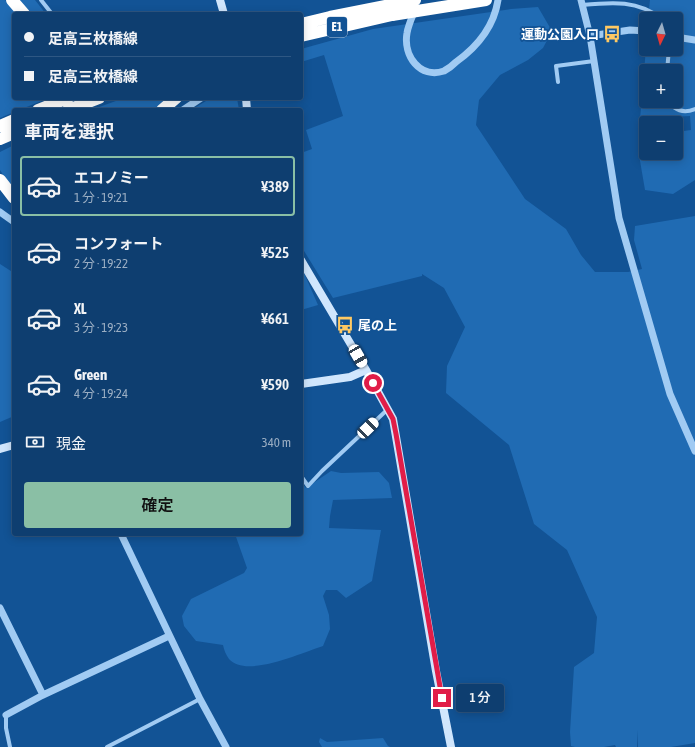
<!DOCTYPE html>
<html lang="ja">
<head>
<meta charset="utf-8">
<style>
	:root { --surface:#0e3e70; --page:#174575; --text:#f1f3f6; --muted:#9baec3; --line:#2e5783; --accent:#8abfa5 }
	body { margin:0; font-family:"Asap Condensed","Noto Sans JP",sans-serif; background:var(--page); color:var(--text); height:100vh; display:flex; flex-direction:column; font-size:15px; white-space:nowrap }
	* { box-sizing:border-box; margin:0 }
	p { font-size:13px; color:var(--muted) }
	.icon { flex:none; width:22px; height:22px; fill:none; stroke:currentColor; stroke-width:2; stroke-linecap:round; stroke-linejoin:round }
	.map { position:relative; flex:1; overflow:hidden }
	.panel { position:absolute; left:12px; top:108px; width:291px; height:428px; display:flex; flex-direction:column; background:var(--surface); border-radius:4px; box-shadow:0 2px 10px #0003,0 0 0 1px var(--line) }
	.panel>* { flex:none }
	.top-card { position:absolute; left:12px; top:12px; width:291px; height:88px; border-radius:4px; box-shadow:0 2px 10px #0003,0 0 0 1px var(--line); display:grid; align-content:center; height:88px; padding:0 12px; background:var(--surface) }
	.needle { width:26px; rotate:185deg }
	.buttons { position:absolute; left:639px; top:12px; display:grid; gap:8px }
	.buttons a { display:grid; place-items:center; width:44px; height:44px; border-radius:4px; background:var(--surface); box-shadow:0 2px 10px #0003,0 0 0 1px var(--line); font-size:20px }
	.end { position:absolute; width:18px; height:18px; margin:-9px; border:5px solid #e11d48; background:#fff; box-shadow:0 0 0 2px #fff }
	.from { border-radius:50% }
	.bubble { position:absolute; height:28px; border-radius:4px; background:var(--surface); box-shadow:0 2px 10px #0003,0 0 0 1px var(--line); font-size:13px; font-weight:600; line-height:28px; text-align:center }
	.car { position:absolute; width:12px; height:24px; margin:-12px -6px; border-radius:5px; box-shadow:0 0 3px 1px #0007; background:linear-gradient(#fff 24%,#345 0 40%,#fff 0 76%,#345 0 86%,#fff 0) }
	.top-card b { display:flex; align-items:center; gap:14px; height:38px; font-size:15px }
	.top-card b+b { border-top:1px solid var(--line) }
	.top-card i { width:10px; height:10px; background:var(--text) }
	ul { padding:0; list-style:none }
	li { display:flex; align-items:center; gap:12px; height:60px; margin:0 8px 6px; padding:0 4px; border:2px solid transparent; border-radius:4px }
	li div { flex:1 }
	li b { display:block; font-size:15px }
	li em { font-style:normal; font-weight:600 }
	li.on { border-color:var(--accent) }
	li>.icon { width:36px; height:36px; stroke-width:1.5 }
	h2 { padding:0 12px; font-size:18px; line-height:48px }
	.pay { display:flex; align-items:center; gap:10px; height:44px; padding:0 12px; font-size:15px }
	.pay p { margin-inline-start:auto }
	.primary-button { display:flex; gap:8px; margin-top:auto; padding:8px 12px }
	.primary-button a { flex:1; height:46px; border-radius:4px; background:var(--accent); color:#111; font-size:16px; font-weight:600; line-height:46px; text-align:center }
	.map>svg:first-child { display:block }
	.green { fill:#206bb3; fill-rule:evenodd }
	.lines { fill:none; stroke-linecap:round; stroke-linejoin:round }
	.minor { stroke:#a1cbf3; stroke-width:4 }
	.tertiary { stroke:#a1cbf3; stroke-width:7 }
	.secondary { stroke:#d0e6fd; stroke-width:8 }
	.motorway { stroke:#fff; stroke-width:12 }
	.motorway-bridge { stroke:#fff; stroke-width:12 }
	.route { stroke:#e11d48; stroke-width:5 }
	.labels { text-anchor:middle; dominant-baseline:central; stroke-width:3.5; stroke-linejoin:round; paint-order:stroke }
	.shield { fill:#125395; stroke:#b8cbdf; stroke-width:1 }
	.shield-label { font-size:12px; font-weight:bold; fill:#fff }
	.poi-label { font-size:13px; font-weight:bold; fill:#fff; stroke:#125395; text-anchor:end }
</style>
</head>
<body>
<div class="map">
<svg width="695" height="747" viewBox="0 0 695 747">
	<rect width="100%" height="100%" fill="#125395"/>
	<!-- green -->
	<path class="green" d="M0,0H5L18,14H14V98H49L19,110H14V112L0,118Z
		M16,0H35L46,14H30Z
		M650,0H695V180L673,194L645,190L638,149L642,137L646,136V153H676V132L691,130L690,116L640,119L646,48V49H676V19H648ZM646,71H676V101H646Z
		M538,7L552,31L543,48L528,60L500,75L479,100L476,125L525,199L566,229L581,255L595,272H628L642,269L634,240L635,226L695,216V743L671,747H638V730L637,747H616L615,745L604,747H575L571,746L570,732L574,667L594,653L597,617L567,550L534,524L509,445L446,393L447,366L465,327L444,288L422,274V276L333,298L301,246V153L312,149L306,130L343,116L324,55L301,62V49L373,29L511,9Z
		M124,98H166L155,110H91Z
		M222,98H237L239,110H191L206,101Z
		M14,145V191L0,170V152Z
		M0,264L14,273V416L0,422Z
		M301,266L318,305L301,310Z
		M331,471L341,473L379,472L389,483L392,498L333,500L330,516L329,528L381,530L372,581L346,598L337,590H326L323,596L329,615L330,629L323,646C303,652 246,679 229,659C226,655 224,650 223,645L196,641L184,626L182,616L191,599L244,573L247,568L235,534H301V482L306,488Z
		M320,738L327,742L383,738L388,746L390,747H322L319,742Z"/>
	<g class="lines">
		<!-- minor -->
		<path class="minor" d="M41,0L52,14
			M582,5C613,2 638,0 662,19
			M667,71L669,49
			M558,82L556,66L594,61
			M667,101C675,110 683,114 695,109
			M301,476L308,486L322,471L388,409
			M6,715V728L10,747
			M107,747L200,699"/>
		<!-- tertiary -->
		<path class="tertiary" d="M581,0L590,36L619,218L670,394L695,451
			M415,10C412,17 408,26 407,33C403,56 420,79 444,71C448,69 453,65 456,62C477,47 494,26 498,0
			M590,36L630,30L646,31
			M676,37L695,40
			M183,110L201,98
			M0,212L14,222
			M121,534L200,699L226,747
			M0,608L43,695
			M6,715L43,695L169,636"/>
		<!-- secondary -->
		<path class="secondary" d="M220,0L224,14
			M246,98L247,110
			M301,260L366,370L393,419L436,671L451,747
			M301,384L350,377L366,370
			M0,449L14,445"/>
		<!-- motorway -->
		<path class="motorway" d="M12,0L24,14
			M301,24L330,17L415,0
			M301,36L392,15
			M38,110L68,98
			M68,110L99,98
			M162,110L176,98
			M0,126L14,120
			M0,139L14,133
			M0,180L14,198"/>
		<!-- motorway-bridge -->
		<path class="motorway-bridge" d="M392,15L486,0"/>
	</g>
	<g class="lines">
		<!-- route -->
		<path class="route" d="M373,383L393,419L396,434L442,698"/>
	</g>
	<!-- icons -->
	<defs>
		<g id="bus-bare" transform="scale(1.38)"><path d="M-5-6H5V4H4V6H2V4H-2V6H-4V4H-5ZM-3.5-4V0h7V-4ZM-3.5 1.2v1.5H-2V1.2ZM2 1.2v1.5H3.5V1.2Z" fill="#ffc963" stroke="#125395" stroke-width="2.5" paint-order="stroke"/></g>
	</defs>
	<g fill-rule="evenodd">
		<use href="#bus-bare" x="612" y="34"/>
		<use href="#bus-bare" x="345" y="325"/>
	</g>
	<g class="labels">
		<!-- shield labels -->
		<rect class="shield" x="327" y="17" width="20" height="20" rx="3"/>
		<g class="shield-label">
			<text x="337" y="27">E1</text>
		</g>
		<!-- poi labels -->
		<g class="poi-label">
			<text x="599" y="34">運動公園入口</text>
			<text x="358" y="325" text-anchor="start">尾の上</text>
		</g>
	</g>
</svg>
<div class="buttons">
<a><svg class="needle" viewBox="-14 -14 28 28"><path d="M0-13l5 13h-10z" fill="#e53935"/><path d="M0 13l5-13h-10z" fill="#9baec3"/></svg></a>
<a>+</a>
<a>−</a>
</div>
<i class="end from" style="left:373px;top:383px"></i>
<i class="end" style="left:442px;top:698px"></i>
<div class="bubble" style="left:456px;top:684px;width:48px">1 分</div>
<i class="car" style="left:358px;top:356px;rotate:150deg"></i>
<i class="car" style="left:368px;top:428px;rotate:46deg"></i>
<div class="top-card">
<b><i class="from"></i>足高三枚橋線</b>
<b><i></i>足高三枚橋線</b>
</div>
<section class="panel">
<h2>車両を選択</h2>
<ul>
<li class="on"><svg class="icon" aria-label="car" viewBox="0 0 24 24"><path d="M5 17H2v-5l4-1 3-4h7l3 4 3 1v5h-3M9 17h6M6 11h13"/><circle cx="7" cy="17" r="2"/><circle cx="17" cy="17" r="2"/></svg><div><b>エコノミー</b><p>1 分 · 19:21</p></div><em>¥389</em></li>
<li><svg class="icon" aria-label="car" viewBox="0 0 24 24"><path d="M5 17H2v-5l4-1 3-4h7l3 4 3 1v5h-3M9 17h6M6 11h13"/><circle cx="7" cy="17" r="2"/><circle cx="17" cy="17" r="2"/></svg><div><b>コンフォート</b><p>2 分 · 19:22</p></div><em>¥525</em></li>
<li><svg class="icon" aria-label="car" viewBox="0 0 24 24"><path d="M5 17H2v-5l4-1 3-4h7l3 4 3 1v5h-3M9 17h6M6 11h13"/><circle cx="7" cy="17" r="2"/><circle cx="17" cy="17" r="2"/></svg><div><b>XL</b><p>3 分 · 19:23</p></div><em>¥661</em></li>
<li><svg class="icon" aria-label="car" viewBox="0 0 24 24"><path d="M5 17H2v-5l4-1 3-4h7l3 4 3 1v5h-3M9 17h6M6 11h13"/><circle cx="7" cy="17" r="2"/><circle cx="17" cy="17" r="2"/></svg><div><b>Green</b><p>4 分 · 19:24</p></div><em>¥590</em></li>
</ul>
<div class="pay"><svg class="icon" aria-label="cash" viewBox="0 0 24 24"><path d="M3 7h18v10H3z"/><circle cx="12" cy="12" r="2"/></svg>現金<p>340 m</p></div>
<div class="primary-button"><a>確定</a></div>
</section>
</div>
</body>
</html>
